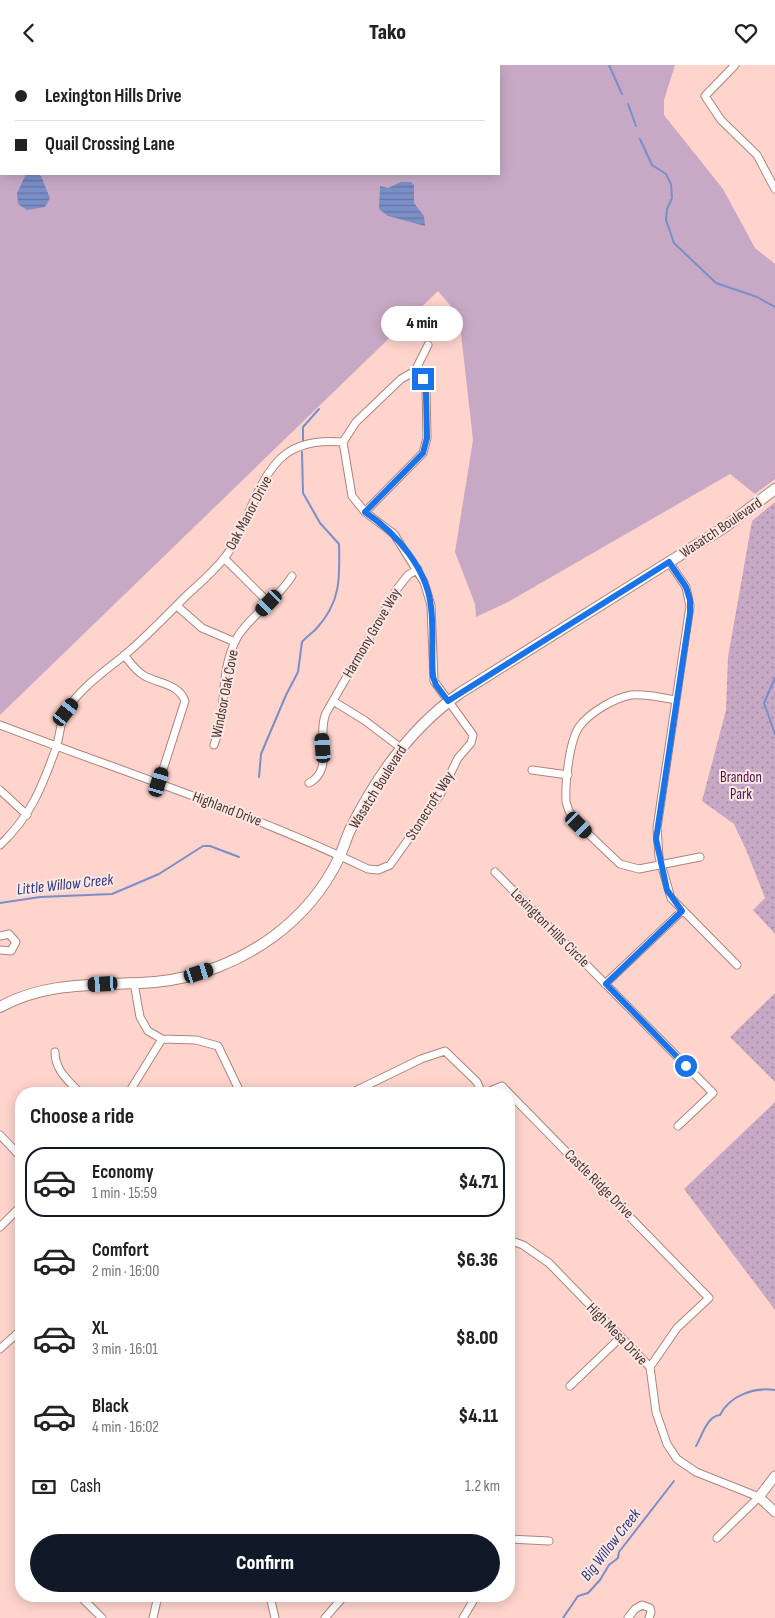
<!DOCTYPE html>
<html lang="en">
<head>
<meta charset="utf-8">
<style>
	:root { --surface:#fff; --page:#f2f2f2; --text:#222; --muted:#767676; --line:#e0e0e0; --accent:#111827 }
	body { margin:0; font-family:"Sofia Sans Condensed",sans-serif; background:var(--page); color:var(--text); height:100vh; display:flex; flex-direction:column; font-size:19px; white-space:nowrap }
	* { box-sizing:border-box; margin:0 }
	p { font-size:16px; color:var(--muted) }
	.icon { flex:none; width:28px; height:28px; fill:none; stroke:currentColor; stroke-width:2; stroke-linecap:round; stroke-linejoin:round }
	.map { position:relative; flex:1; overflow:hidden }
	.details { position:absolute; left:15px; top:1022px; width:500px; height:515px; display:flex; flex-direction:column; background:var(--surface); border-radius:20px; box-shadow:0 2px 12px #0003 }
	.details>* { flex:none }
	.guide { position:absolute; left:0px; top:0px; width:500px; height:110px; box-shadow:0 2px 12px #0003; display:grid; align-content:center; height:110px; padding:0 15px; background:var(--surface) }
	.end { position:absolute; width:22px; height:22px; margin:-11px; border:6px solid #1a73e8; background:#fff; box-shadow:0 0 0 2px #fff }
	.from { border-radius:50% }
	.bubble { position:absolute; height:35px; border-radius:18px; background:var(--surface); box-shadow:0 2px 12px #0003; font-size:16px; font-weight:800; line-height:35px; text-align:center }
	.car { position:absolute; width:15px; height:30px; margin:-15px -8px; border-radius:6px; box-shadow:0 0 4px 1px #0007; background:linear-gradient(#222 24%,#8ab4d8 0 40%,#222 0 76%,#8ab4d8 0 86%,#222 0) }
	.guide b { display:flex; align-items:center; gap:18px; height:48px; font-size:19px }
	.guide b+b { border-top:1px solid var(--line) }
	.guide i { width:12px; height:12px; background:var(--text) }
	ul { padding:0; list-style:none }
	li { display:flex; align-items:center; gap:15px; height:70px; margin:0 10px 8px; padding:0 5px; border:2px solid transparent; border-radius:20px }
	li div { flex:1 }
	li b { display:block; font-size:19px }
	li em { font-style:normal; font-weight:800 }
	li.on { border-color:var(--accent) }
	li>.icon { width:45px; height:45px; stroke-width:1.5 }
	h2 { padding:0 15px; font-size:22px; line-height:60px }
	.pay { display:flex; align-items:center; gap:12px; height:55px; padding:0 15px; font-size:19px }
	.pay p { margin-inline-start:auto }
	.button { display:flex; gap:10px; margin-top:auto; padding:10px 15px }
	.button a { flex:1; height:58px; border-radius:30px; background:var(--accent); color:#fff; font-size:20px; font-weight:800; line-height:58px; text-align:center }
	header { display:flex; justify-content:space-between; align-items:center; height:65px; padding:0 15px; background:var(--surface); font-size:22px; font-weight:800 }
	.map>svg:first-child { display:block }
	.green { fill:#c8a9c5; fill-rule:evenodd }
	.park { fill:url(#park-dots) }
	.water { fill:url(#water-rules) }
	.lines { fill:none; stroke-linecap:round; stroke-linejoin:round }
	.stream { stroke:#7a8ec7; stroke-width:2 }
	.minor-casing { stroke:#b2837b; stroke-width:9 }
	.tertiary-casing { stroke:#b2837b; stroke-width:11 }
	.secondary-casing { stroke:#b2837b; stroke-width:12 }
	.minor { stroke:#fff; stroke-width:7 }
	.tertiary { stroke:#fff; stroke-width:9 }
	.secondary { stroke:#fff; stroke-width:10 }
	.route { stroke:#1a73e8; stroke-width:6 }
	.labels { text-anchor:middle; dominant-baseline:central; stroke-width:4; stroke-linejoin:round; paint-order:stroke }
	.street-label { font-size:15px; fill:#4a3532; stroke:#fce7e3 }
	.park-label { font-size:15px; fill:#50124e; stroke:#fce7e3 }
	.water-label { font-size:16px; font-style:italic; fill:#293a80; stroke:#fce7e3 }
</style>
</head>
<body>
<header><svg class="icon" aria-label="back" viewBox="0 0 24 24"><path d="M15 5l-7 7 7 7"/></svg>Tako<svg class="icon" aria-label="heart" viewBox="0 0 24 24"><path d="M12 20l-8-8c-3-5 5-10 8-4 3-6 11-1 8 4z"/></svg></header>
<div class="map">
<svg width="775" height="1553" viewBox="0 0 775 1553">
	<defs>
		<pattern id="park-dots" width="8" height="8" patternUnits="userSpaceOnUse" patternTransform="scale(1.25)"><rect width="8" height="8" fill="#c8a9c5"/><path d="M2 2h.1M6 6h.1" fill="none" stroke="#a48aa1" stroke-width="1.8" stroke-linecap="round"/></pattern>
		<pattern id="water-rules" width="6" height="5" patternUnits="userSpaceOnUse" patternTransform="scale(1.25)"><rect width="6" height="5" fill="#7a8ec7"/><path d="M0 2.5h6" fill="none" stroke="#6675a2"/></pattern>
	</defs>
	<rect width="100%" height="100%" fill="#fed4cd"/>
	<!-- green -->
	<path class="green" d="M0,0H675L664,35V50L723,124L755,183L775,199V414L755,429L730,409L508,537L476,552L475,539L455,487L473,375L459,251L438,226L0,650ZM1,1H499V109H1Z"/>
	<!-- park -->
	<path class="park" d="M775,437V869L753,845L765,833L747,787L734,759L702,736L726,645L728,592L752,456Z
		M775,928V1017L730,972Z
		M775,1037V1245L684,1124Z"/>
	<!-- water -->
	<path class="water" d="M26,109H38L41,111L50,133L45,142L27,145L18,139L17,128Z
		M401,117H411L414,120V138L424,151L425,161L388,151L379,144L380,121L388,123Z"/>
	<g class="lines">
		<!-- stream -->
		<path class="stream" d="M609,0L622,29
			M628,39L636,61
			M640,74L652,100L666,109L671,119L672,133L667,144L666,155L674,178L716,218L757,232L775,242
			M303,376V362L319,344
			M775,613L764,638L775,669
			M259,712L261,689L286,630L298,607L302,577C306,572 312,568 316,564C341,537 340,513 339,479L320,458L303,428L302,387
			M0,838L40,832L112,829L159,809L203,781H210L239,792
			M696,1381C702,1371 707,1351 720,1350C730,1330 755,1322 775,1325
			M563,1553L578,1531L588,1528L600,1515L609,1500L618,1493L619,1487L674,1416"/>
		<!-- minor casing -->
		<g class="minor-casing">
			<path id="minor" d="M735,0L705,31L721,55L757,90L775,124
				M343,377L356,357L401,314L415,306L428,280
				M365,447L423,388L427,373L426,320L423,314L415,306
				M224,493L269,538
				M669,497L686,522L690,541L657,763L659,792L671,833L737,900
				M177,541L202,563L235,577
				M124,590C130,597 135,605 143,610C158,619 178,618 185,636L159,717
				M676,635C662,633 645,628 631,630C614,633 589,648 579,662C569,677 565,719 566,737L569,746L579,760L620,799L639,804L700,792
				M333,636L364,655L401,683
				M0,660C123,707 249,747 368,804L378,805L390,800L440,730L458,693L471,678L473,670L434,616L431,540L424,517L394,469L365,447L352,431L343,377
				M214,680C217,671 221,660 222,650C224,624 224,595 238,571C253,548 278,534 292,511
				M532,705L568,710
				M309,718C335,705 316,671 326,648L397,524L408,510L418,504
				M0,725L27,750
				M0,780C31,751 42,722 56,683C60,671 60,657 66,646C80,623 105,606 126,589C147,571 166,551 186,531C201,517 217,504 228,488C248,459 255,420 279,395C295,378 321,375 343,377
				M495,807L713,1028L678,1061
				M0,871L9,869L16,877L11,886L0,885
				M134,918L140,952L148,966L162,974L196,975L218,981L241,1029
				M605,919L682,846
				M55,987C55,1006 69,1016 81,1029
				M128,1029L162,974
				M349,1029L421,994L445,986L477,1017L482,1029
				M483,1029L502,1021L709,1233L677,1263L650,1302
				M0,1070L21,1092
				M0,1162L21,1141
				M509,1175L523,1180L549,1198L650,1302L656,1347L667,1379L677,1394L696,1407L759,1432L717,1473
				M0,1284L21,1265
				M570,1321L621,1272
				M509,1474L549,1476
				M80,1531L102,1553
				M270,1531L275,1553
				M153,1553L158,1531
				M325,1553L344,1531
				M463,1553L476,1531
				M628,1553L635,1544L642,1540L650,1543L651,1547L649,1553"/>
		</g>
		<!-- tertiary casing -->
		<g class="tertiary-casing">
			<path id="tertiary" d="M775,1411L759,1432L775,1447"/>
		</g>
		<!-- secondary casing -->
		<g class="secondary-casing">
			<path id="secondary" d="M0,942C48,915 102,921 155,917C198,913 240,896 274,871C301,851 324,824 339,793C343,784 346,774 350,765C376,712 412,662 460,628L725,462L775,424"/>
		</g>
		<!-- minor -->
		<use href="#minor" class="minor"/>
		<!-- tertiary -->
		<use href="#tertiary" class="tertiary"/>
		<!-- secondary -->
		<use href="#secondary" class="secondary"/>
	</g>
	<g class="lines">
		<!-- route -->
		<path class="route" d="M423,314L426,328L427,373L423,388L365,447C396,468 427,503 431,542C434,565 431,589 433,612L436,620L448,636L669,497L686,522L690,535V548L656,774L667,825L682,846L606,919L686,1001"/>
	</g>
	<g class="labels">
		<!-- street labels -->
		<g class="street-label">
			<text transform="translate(249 448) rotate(-62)">Oak Manor Drive</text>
			<text transform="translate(721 463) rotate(-34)">Wasatch Boulevard</text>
			<text transform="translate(372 568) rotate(-60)">Harmony Grove Way</text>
			<text transform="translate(225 629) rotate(-79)">Windsor Oak Cove</text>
			<text transform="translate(378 722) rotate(-58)">Wasatch Boulevard</text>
			<text transform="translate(430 741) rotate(-58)">Stonecroft Way</text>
			<text transform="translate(227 744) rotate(21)">Highland Drive</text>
			<text transform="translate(550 863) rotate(45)">Lexington Hills Circle</text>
			<text transform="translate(599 1119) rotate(45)">Castle Ridge Drive</text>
			<text transform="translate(617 1269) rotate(46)">High Mesa Drive</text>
		</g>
		<!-- park labels -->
		<g class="park-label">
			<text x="741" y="712">Brandon<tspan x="741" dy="17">Park</tspan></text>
		</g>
		<!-- water labels -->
		<g class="water-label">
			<text transform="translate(65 820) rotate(-6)">Little Willow Creek</text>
			<text transform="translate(611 1480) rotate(-52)">Big Willow Creek</text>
		</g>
	</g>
</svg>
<i class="end from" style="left:686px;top:1001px"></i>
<i class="end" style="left:423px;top:314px"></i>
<div class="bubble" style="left:381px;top:241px;width:82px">4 min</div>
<i class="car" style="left:269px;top:538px;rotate:224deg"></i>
<i class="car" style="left:66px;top:647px;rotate:38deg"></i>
<i class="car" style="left:323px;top:683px;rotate:356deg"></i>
<i class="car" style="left:159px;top:717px;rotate:17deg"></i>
<i class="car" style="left:579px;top:760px;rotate:135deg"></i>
<i class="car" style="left:199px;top:908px;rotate:72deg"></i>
<i class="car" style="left:103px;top:919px;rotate:267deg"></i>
<div class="guide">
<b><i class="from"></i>Lexington Hills Drive</b>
<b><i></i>Quail Crossing Lane</b>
</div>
<section class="details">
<h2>Choose a ride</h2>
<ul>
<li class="on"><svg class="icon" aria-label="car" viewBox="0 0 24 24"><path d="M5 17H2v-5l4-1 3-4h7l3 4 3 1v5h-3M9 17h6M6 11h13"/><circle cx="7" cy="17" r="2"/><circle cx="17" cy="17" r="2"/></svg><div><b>Economy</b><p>1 min · 15:59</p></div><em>$4.71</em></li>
<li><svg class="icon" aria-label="car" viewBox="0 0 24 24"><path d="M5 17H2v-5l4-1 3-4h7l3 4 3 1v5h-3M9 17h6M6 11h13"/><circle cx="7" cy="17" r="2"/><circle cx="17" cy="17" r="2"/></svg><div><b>Comfort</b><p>2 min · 16:00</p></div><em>$6.36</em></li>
<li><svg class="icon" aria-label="car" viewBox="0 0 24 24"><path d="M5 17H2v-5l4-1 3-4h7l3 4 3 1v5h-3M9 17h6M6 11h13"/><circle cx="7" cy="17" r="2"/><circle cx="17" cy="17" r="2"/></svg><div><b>XL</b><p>3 min · 16:01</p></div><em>$8.00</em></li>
<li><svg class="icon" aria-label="car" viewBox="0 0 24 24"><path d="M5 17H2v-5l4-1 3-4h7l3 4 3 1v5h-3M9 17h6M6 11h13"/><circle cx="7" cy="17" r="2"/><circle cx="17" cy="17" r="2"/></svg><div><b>Black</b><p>4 min · 16:02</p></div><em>$4.11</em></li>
</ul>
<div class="pay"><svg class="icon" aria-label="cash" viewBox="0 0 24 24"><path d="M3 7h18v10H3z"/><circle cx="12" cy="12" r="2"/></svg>Cash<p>1.2 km</p></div>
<div class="button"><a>Confirm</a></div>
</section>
</div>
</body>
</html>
